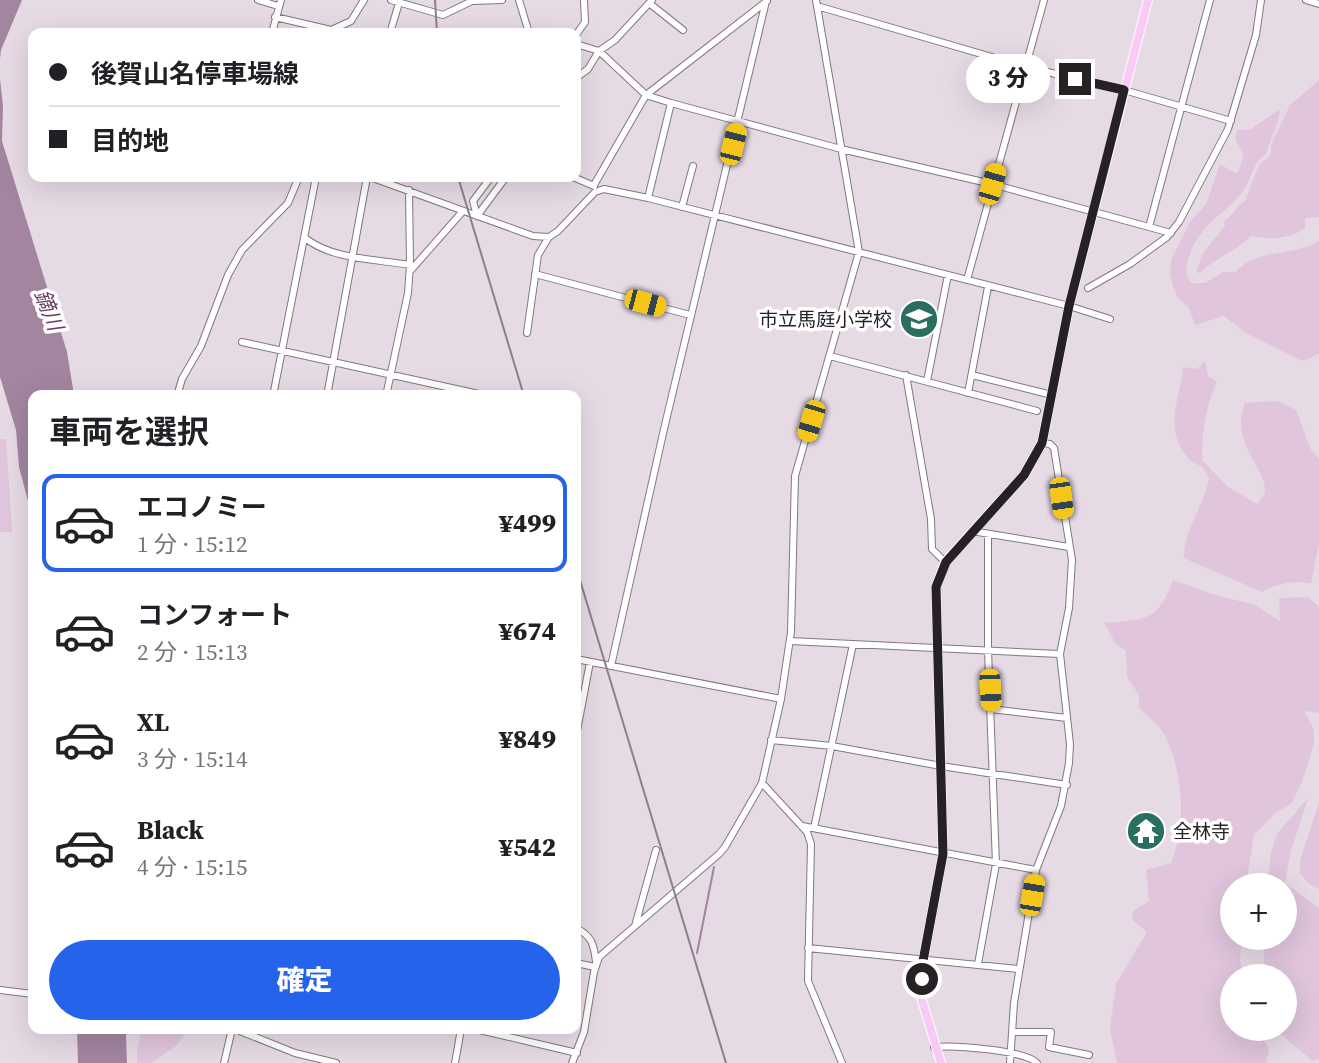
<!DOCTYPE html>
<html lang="ja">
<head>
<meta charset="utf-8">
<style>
	:root { --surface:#fff; --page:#f6f6f6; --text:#202124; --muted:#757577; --line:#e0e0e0; --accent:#2563eb }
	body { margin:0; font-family:"Source Serif 4","Noto Sans JP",serif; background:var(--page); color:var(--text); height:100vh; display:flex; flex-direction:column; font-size:26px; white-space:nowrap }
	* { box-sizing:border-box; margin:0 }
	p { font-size:23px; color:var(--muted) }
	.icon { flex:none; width:38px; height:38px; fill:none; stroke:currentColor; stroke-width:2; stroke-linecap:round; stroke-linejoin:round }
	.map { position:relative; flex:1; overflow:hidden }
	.details { position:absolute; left:28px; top:390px; width:553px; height:644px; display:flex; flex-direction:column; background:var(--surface); border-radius:14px; box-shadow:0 7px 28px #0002 }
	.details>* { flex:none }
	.banner { position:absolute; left:28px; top:28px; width:553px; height:154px; border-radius:14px; box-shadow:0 7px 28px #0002; display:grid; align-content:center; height:154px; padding:0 21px; background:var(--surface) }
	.buttons { position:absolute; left:1220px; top:873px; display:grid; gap:14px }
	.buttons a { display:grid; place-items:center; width:77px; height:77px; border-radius:50%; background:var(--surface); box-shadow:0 7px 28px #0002; font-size:35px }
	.end { position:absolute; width:32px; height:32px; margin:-16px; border:9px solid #262125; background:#fff; box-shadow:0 0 0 4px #fff }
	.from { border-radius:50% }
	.bubble { position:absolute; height:49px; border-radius:24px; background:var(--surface); box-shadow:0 7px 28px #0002; font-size:23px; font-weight:800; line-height:49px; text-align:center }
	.car { position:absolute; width:21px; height:42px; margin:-21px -10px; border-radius:9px; box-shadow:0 0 5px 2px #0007; background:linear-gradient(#f5c518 24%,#345 0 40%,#f5c518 0 76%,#345 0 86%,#f5c518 0) }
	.banner b { display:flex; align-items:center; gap:24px; height:66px; font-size:26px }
	.banner b+b { border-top:2px solid var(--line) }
	.banner i { width:18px; height:18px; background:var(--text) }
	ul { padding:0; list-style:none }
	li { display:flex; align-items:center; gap:21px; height:98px; margin:0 14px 10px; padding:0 7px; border:4px solid transparent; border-radius:14px }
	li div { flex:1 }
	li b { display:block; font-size:26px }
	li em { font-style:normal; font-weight:800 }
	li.active { border-color:var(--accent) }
	li>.icon { width:63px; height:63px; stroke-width:1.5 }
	h2 { padding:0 21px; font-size:32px; line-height:84px }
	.cta { display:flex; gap:14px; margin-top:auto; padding:14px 21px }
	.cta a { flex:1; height:80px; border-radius:42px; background:var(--accent); color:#fff; font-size:28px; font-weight:800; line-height:80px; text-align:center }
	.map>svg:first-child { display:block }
	.green { fill:#e0c5dd }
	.water { fill:#a385a0 }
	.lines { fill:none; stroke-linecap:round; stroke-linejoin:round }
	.stream { stroke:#a385a0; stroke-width:2 }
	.minor-casing { stroke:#837781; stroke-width:8 }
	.major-casing { stroke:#fff; stroke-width:10 }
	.minor { stroke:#fff; stroke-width:6 }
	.major { stroke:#facaf6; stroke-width:8 }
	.rail { stroke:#8a8189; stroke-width:2 }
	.route { stroke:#262125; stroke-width:9 }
	.labels { text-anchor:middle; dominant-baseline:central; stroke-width:7; stroke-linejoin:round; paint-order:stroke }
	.poi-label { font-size:19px; fill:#262125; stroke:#fff; text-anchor:end }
	.water-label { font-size:21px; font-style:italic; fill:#6a3f67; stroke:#fff }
</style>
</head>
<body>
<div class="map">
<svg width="1319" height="1063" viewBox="0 0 1319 1063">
	<rect width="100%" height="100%" fill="#e6dae5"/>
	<!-- green -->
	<path class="green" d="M1319,80V217L1305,218V228C1289,240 1270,239 1251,236C1235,252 1215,258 1200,273L1196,272L1203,253L1225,226L1224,221C1234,215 1237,205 1246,200C1248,193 1257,167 1262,162C1265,160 1268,158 1271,155V145L1290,105Z
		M1280,109C1279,125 1270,139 1266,154C1251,164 1252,182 1240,195C1220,218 1199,225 1189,257C1186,267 1184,275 1191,283H1205L1223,272H1236C1256,248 1293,257 1319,241V354L1302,361L1246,333L1224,316L1195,325L1189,308L1178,298L1172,283L1170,274L1171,260L1190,222L1206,204L1220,164L1235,173L1238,172L1244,155L1235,139L1237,130H1250Z
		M1205,361L1208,376L1217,382C1205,408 1202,431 1202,460L1228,487L1257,504C1258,503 1263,497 1264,495C1272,473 1228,444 1245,403L1278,401L1296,410L1311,450L1319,459V544L1311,583C1293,581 1278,582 1262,592L1184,558C1183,530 1205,505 1209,478L1202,466C1194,464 1189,460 1184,453C1165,424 1180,398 1183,367L1197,369Z
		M0,439H6L12,532H0Z
		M1173,580L1212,594L1255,605L1280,621L1279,598L1308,597L1319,607V713L1304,711L1314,730V744L1303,779L1292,803L1275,813L1254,835L1246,885L1232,886V938H1242L1240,961L1243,976H1232V1029H1259L1269,1050L1266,1063H1117L1110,1029L1116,984L1147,932L1132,920L1133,911L1149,901L1146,870L1171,863C1187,825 1183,772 1165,736C1160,725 1147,716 1139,708V695L1127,677L1126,651L1116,644L1104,623C1147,619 1157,622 1173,580Z
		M1308,798L1291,851L1285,883L1319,908V1059L1313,1061L1274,1029H1284V976H1264V938H1284V886L1267,885L1271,852L1277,834Z
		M1319,803V889L1308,883L1300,873V860Z
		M142,1029H182L183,1037L176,1046L151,1063H137V1049Z"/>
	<!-- water -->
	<path class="water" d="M0,0H22L1,50L0,59Z
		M0,79L3,106L2,141L67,352L74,395L33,396V520L19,467L16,430L0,377Z
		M77,1029H128L126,1035L127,1063H78Z"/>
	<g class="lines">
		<!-- stream -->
		<path class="stream" d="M697,953L714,867"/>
		<!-- minor casing -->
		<g class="minor-casing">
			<path id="minor" d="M258,0L278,6
				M391,0L443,15L472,1L502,0
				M519,0L529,33
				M1306,0L1319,4
				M649,3L683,30
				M817,6L1026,67L1124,90L1231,121
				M275,17L331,30
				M272,33L281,0
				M325,33L351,21L364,0
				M390,33L399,3
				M576,35L585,22L584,0
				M576,44L599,51L646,95L671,103L841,149L992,184L1171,233
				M576,78L588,69L599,51L615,40L652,0
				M370,177L533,236L549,237L558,231L595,192L604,189L648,198L1069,306L1110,319
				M573,177L594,186
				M594,185L646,95L767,1
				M648,198L671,103
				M682,207L693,166
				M477,216L506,177
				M477,216L473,201L491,177
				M1149,227L1210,0
				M305,238C333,260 376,259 410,265
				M411,270L463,211
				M535,274L690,315
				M967,280L1044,0
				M1088,288L1130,264L1167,237L1179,222L1228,129L1256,35L1261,0
				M527,333L538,255L549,237
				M242,342L488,396
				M830,356L1037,411
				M906,375L931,519L932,549L945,562
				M972,375L1052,395
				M927,381L948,275
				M968,393L988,287
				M177,396L182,379L201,346L228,275L242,250L288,203L299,177
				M273,396L316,177
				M327,396L367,177
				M386,396L408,293L410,265L409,190
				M972,531L1069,547
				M790,641L1060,654
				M576,659L781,699
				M611,666L664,429L766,1
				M991,709L1067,718
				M576,736L590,662
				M771,740L832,746L941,766L1067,785
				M762,783L807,832L811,844L808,981L842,1063
				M802,826L1036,870
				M814,828L853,644
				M635,926L656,850
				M576,928C592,936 594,945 596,962
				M808,948L1019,969
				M576,963L595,967
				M978,964L996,864L988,650V534
				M0,990L33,994
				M235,1029L295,1053L336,1063
				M475,1029L577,1053
				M1014,1032H1051L1049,1047L1089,1055
				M934,1047C954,1045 1024,1050 1037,1063
				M224,1063L232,1029
				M455,1063L461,1029
				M572,1063L584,1032L594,972L599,957L719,854L725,847L762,783L781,699L791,632L795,476L859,252L816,0
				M1010,1063L1014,1003L1036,870L1061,806L1069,763L1070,744L1060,654L1069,608L1072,560L1054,448L1050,444L1042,443"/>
		</g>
		<!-- major casing -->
		<g class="major-casing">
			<path id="major" d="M941,1063L921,997L923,961L943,854L936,587L945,562L1024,475L1042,443L1069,306L1148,0"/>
		</g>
		<!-- minor -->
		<use href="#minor" class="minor"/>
		<!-- major -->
		<use href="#major" class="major"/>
		<!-- rail -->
		<path class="rail" d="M435,0L437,33
			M458,177L524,396
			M576,567L726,1063"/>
	</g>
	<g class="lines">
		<!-- route -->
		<path class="route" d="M922,979L923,961L943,854L936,587L946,562L1024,475L1042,443L1069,306L1124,90L1075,79"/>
	</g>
	<!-- icons -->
	<defs>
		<g id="school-disc" transform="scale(2.0125)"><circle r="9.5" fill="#2a6e61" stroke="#fff"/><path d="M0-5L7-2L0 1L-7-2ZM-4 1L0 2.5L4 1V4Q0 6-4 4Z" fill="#fff"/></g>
		<g id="temple-disc" transform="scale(2.0125)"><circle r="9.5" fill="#2a6e61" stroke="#fff"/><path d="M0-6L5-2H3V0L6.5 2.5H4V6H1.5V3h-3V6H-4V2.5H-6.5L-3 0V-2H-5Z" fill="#fff"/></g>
	</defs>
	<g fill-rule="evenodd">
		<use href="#school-disc" x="919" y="319"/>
		<use href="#temple-disc" x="1146" y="831"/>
	</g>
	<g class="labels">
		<!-- poi labels -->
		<g class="poi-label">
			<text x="892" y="319">市立馬庭小学校</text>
			<text x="1173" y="831" text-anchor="start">全林寺</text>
		</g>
		<!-- water labels -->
		<g class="water-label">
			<text transform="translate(49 310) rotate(68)">鏑川</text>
		</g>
	</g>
</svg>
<div class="buttons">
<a>+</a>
<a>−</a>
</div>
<i class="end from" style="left:922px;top:979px"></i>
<i class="end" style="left:1075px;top:79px"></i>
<div class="bubble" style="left:966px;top:54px;width:84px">3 分</div>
<i class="car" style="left:733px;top:144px;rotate:14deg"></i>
<i class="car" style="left:992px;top:184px;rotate:16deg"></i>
<i class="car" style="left:645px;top:303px;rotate:105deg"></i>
<i class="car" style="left:811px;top:421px;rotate:197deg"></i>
<i class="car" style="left:1061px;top:498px;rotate:172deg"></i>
<i class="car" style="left:990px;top:690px;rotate:177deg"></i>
<i class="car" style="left:1032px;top:895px;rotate:10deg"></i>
<div class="banner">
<b><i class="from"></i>後賀山名停車場線</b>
<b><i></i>目的地</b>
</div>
<section class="details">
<h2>車両を選択</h2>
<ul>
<li class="active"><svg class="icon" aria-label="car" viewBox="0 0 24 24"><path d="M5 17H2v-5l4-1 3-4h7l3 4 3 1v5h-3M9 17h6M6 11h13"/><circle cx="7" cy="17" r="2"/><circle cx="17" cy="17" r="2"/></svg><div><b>エコノミー</b><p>1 分 · 15:12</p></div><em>¥499</em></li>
<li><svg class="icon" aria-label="car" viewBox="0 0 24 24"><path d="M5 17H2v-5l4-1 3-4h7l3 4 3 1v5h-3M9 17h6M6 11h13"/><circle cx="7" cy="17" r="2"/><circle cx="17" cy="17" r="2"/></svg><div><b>コンフォート</b><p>2 分 · 15:13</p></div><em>¥674</em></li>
<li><svg class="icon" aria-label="car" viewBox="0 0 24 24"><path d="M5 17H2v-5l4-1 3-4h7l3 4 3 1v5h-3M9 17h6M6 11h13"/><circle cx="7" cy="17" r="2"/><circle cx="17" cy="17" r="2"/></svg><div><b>XL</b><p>3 分 · 15:14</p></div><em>¥849</em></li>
<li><svg class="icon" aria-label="car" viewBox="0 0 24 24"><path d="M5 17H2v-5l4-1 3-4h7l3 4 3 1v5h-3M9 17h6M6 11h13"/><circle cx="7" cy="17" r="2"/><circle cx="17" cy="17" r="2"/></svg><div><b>Black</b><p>4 分 · 15:15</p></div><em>¥542</em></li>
</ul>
<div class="cta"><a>確定</a></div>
</section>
</div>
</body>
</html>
